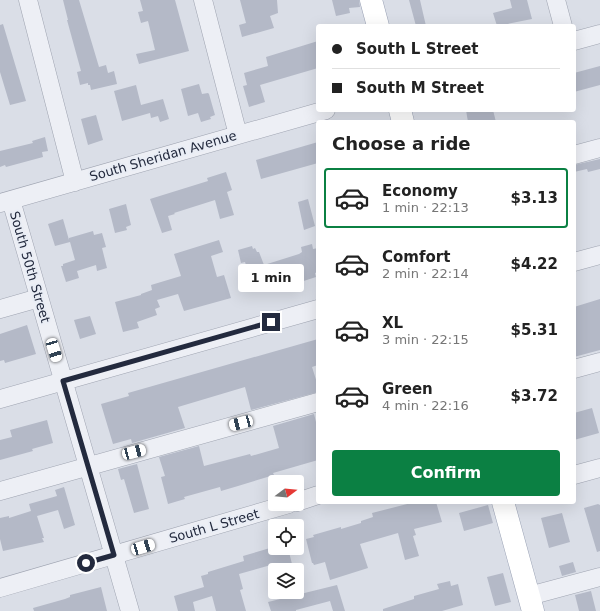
<!DOCTYPE html>
<html lang="en">
<head>
<meta charset="utf-8">
<style>
	:root { --surface:#fff; --page:#f2f2f2; --text:#222; --muted:#767676; --line:#e0e0e0; --accent:#0b8043 }
	body { margin:0; font-family:"DejaVu Sans",sans-serif; background:var(--page); color:var(--text); height:100vh; display:flex; flex-direction:column; font-size:15px; white-space:nowrap }
	* { box-sizing:border-box; margin:0 }
	p { font-size:13px; color:var(--muted) }
	.icon { flex:none; width:22px; height:22px; fill:none; stroke:currentColor; stroke-width:2; stroke-linecap:round; stroke-linejoin:round }
	.map { position:relative; flex:1; overflow:hidden }
	.sheet { position:absolute; left:316px; top:120px; width:260px; height:384px; display:flex; flex-direction:column; background:var(--surface); border-radius:4px; box-shadow:0 4px 16px #0002 }
	.sheet>* { flex:none }
	.hud { position:absolute; left:316px; top:24px; width:260px; height:88px; border-radius:4px; box-shadow:0 4px 16px #0002; display:grid; align-content:center; height:88px; padding:0 16px; background:var(--surface) }
	.needle { width:26px; rotate:74deg }
	.buttons { position:absolute; left:268px; top:475px; display:grid; gap:8px }
	.buttons a { display:grid; place-items:center; width:36px; height:36px; border-radius:4px; background:var(--surface); box-shadow:0 4px 16px #0002; font-size:20px }
	.end { position:absolute; width:18px; height:18px; margin:-9px; border:5px solid #232a3e; background:#fff; box-shadow:0 0 0 2px #fff }
	.from { border-radius:50% }
	.bubble { position:absolute; height:28px; border-radius:4px; background:var(--surface); box-shadow:0 4px 16px #0002; font-size:13px; font-weight:600; line-height:28px; text-align:center }
	.car { position:absolute; width:12px; height:24px; margin:-12px -6px; border-radius:5px; box-shadow:0 0 3px 1px #0007; background:linear-gradient(#fff 24%,#345 0 40%,#fff 0 76%,#345 0 86%,#fff 0) }
	.hud b { display:flex; align-items:center; gap:14px; height:38px; font-size:15px }
	.hud b+b { border-top:1px solid var(--line) }
	.hud i { width:10px; height:10px; background:var(--text) }
	ul { padding:0; list-style:none }
	li { display:flex; align-items:center; gap:12px; height:60px; margin:0 8px 6px; padding:0 8px; border:2px solid transparent; border-radius:4px }
	li div { flex:1 }
	li b { display:block; font-size:15px }
	li em { font-style:normal; font-weight:600 }
	li.current { border-color:var(--accent) }
	li>.icon { width:36px; height:36px; stroke-width:1.5 }
	h2 { padding:0 16px; font-size:18px; line-height:48px }
	.action { display:flex; gap:8px; margin-top:auto; padding:8px 16px }
	.action a { flex:1; height:46px; border-radius:4px; background:var(--accent); color:#fff; font-size:16px; font-weight:600; line-height:46px; text-align:center }
	.map>svg:first-child { display:block }
	.building { fill:#b4b9c7 }
	.lines { fill:none; stroke-linecap:round; stroke-linejoin:round }
	.minor-casing { stroke:#9fa4b1; stroke-width:19 }
	.major-casing { stroke:#99a1b4; stroke-width:23 }
	.minor { stroke:#edeff5; stroke-width:18 }
	.major { stroke:#fff; stroke-width:22 }
	.route { stroke:#232a3e; stroke-width:5 }
	.labels { text-anchor:middle; dominant-baseline:central; stroke-width:4; stroke-linejoin:round; paint-order:stroke }
	.street-label { font-size:13px; fill:#232a3e; stroke:#e9edf5 }
</style>
</head>
<body>
<div class="map">
<svg width="600" height="611" viewBox="0 0 600 611">
	<rect width="100%" height="100%" fill="#dadee7"/>
	<!-- building -->
	<path class="building" d="M63,0H79L99,67L106,65L108,73L114,71L117,84L91,90L90,85H88V83L80,85L77,72L81,71L67,20H68Z
		M140,0H175L189,51L139,64L136,54L155,50L148,21L141,23L138,12L143,11Z
		M240,0H277L278,13L270,16L274,28L242,37L239,25L246,23Z
		M332,0H359L360,7L349,8L350,13L336,16Z
		M409,0H420L426,26H416Z
		M510,0H527L532,19L497,26L493,13L512,8Z
		M3,24L26,101L10,105L0,72V25Z
		M318,41V68L260,85L265,102L249,107L243,86L247,85L244,73L268,66L266,57Z
		M600,66V85L574,92V73Z
		M199,84L202,94L208,93L209,94L215,115L210,117L211,119L201,122L198,113L188,116L181,89Z
		M136,85L141,105L163,99L169,119L160,122L158,116L151,118L150,113L122,121L114,91Z
		M466,110H493L496,122H468Z
		M96,115L103,140L88,145L81,119Z
		M45,137L48,151L42,152L43,157L6,167L5,165L0,167V151L33,143L32,141Z
		M318,142V163L261,179L256,160Z
		M600,159V169L588,172L587,169L574,172V165Z
		M226,172L232,190L227,192L234,215L220,219L215,200L174,213L175,214L168,216L172,230L162,233L150,199L208,181L207,178Z
		M308,199L315,226L304,230L298,202Z
		M126,204L131,225L126,227L127,230L115,233L109,209Z
		M63,219L69,240V238L93,231L94,235L102,233L106,247L102,248L107,268L97,271L96,265L77,271L79,278L66,282L61,266H63V264L75,260L70,242L55,246L48,224Z
		M219,240L223,252L211,256L217,277L224,275L231,298L184,311L178,294L157,300L160,307L155,309L157,315L137,322L139,328L123,332L115,302L141,295V294L152,290L151,285L181,276L174,254Z
		M312,244L313,249L318,248V272L315,273L316,277L279,289L277,283L257,289L256,287L253,288L245,262L241,263L238,250L252,246L253,249L255,248L257,252H259L264,265L299,254L302,252L301,247Z
		M600,299V350L574,357V307Z
		M90,316L96,334L80,339L74,320Z
		M27,325L36,354L5,363L4,360L0,361V334Z
		M318,339V365L312,367L318,386V392L251,410L245,387L178,407L185,428L132,443L131,439L113,444L101,404L129,396L128,393Z
		M592,408L599,433L574,440V413Z
		M314,414L318,430V460L273,473L274,475L238,486L221,491L220,487L184,497L185,499L168,504L161,477L165,476L159,457L199,446L204,466L250,454L251,456L279,448L273,426Z
		M47,420L53,443L32,449L33,451L0,460V440L12,437L10,430Z
		M137,464L149,509L134,513L124,479L121,480L118,469Z
		M64,487L75,525L64,529L58,510L37,516L44,538H42L44,542L3,551L0,539V518L9,516V518L31,511L29,504L57,496L55,490Z
		M415,502H436L442,522L414,529L416,535L413,536L419,556L405,560L398,533L360,544L368,568L330,580L325,562L314,565L313,563H312L306,539L314,537L313,535L341,527V529L361,523V521L373,517L372,513Z
		M598,504L600,505V551L597,552L584,508Z
		M488,505L493,523L464,531L459,513Z
		M562,513L570,542L549,548L541,518Z
		M270,548H288L292,564L280,568L278,563L239,574L243,589L240,590L246,611H216L212,596L193,602L195,611H178L174,596L204,587L201,576L208,574V572L244,561L243,556Z
		M573,562L576,572L562,576L559,566Z
		M503,573L511,602L495,606L487,577Z
		M450,581L451,586L458,584L463,605L442,611H383V609L414,599V596L439,589L437,584Z
		M337,585L345,611H333L330,601L296,610V611H271L268,602Z
		M101,587L107,611H34L33,608L65,599L70,597V595Z
		M591,591L596,611H579L575,595Z"/>
	<g class="lines">
		<!-- minor casing -->
		<g class="minor-casing">
			<path id="minor" d="M28,0L75,182
				M203,0L238,135
				M556,0L563,26
				M574,41L600,34
				M574,155L600,148
				M11,200L130,611
				M0,203L326,110
				M574,262L600,255
				M0,309L39,298
				M574,369L600,362
				M0,399L318,309
				M574,475L600,468
				M0,491L318,402
				M297,502L318,495
				M0,588L289,504
				M529,596L600,577"/>
		</g>
		<!-- major casing -->
		<g class="major-casing">
			<path id="major" d="M371,0L378,26
				M400,110L403,122
				M503,502L533,611"/>
		</g>
		<!-- minor -->
		<use href="#minor" class="minor"/>
		<!-- major -->
		<use href="#major" class="major"/>
	</g>
	<g class="lines">
		<!-- route -->
		<path class="route" d="M86,563L114,555L63,381L271,322"/>
	</g>
	<g class="labels">
		<!-- street labels -->
		<g class="street-label">
			<text transform="translate(163 156) rotate(-16)">South Sheridan Avenue</text>
			<text transform="translate(30 267) rotate(74)">South 50th Street</text>
			<text transform="translate(214 526) rotate(-16)">South L Street</text>
		</g>
	</g>
</svg>
<div class="buttons">
<a><svg class="needle" viewBox="-14 -14 28 28"><path d="M0-13l5 13h-10z" fill="#e53935"/><path d="M0 13l5-13h-10z" fill="#767676"/></svg></a>
<a><svg class="icon" aria-label="locate" viewBox="0 0 24 24"><circle cx="12" cy="12" r="6"/><path d="M12 2v4M12 18v4M2 12h4M18 12h4"/></svg></a>
<a><svg class="icon" aria-label="layers" viewBox="0 0 24 24"><path d="M12 4l9 5-9 5-9-5zM3 14l9 5 9-5"/></svg></a>
</div>
<i class="end from" style="left:86px;top:563px"></i>
<i class="end" style="left:271px;top:322px"></i>
<div class="bubble" style="left:238px;top:264px;width:66px">1 min</div>
<i class="car" style="left:54px;top:350px;rotate:163deg"></i>
<i class="car" style="left:241px;top:423px;rotate:255deg"></i>
<i class="car" style="left:134px;top:452px;rotate:75deg"></i>
<i class="car" style="left:143px;top:547px;rotate:73deg"></i>
<div class="hud">
<b><i class="from"></i>South L Street</b>
<b><i></i>South M Street</b>
</div>
<section class="sheet">
<h2>Choose a ride</h2>
<ul>
<li class="current"><svg class="icon" aria-label="car" viewBox="0 0 24 24"><path d="M5 17H2v-5l4-1 3-4h7l3 4 3 1v5h-3M9 17h6M6 11h13"/><circle cx="7" cy="17" r="2"/><circle cx="17" cy="17" r="2"/></svg><div><b>Economy</b><p>1 min · 22:13</p></div><em>$3.13</em></li>
<li><svg class="icon" aria-label="car" viewBox="0 0 24 24"><path d="M5 17H2v-5l4-1 3-4h7l3 4 3 1v5h-3M9 17h6M6 11h13"/><circle cx="7" cy="17" r="2"/><circle cx="17" cy="17" r="2"/></svg><div><b>Comfort</b><p>2 min · 22:14</p></div><em>$4.22</em></li>
<li><svg class="icon" aria-label="car" viewBox="0 0 24 24"><path d="M5 17H2v-5l4-1 3-4h7l3 4 3 1v5h-3M9 17h6M6 11h13"/><circle cx="7" cy="17" r="2"/><circle cx="17" cy="17" r="2"/></svg><div><b>XL</b><p>3 min · 22:15</p></div><em>$5.31</em></li>
<li><svg class="icon" aria-label="car" viewBox="0 0 24 24"><path d="M5 17H2v-5l4-1 3-4h7l3 4 3 1v5h-3M9 17h6M6 11h13"/><circle cx="7" cy="17" r="2"/><circle cx="17" cy="17" r="2"/></svg><div><b>Green</b><p>4 min · 22:16</p></div><em>$3.72</em></li>
</ul>
<div class="action"><a>Confirm</a></div>
</section>
</div>
</body>
</html>
